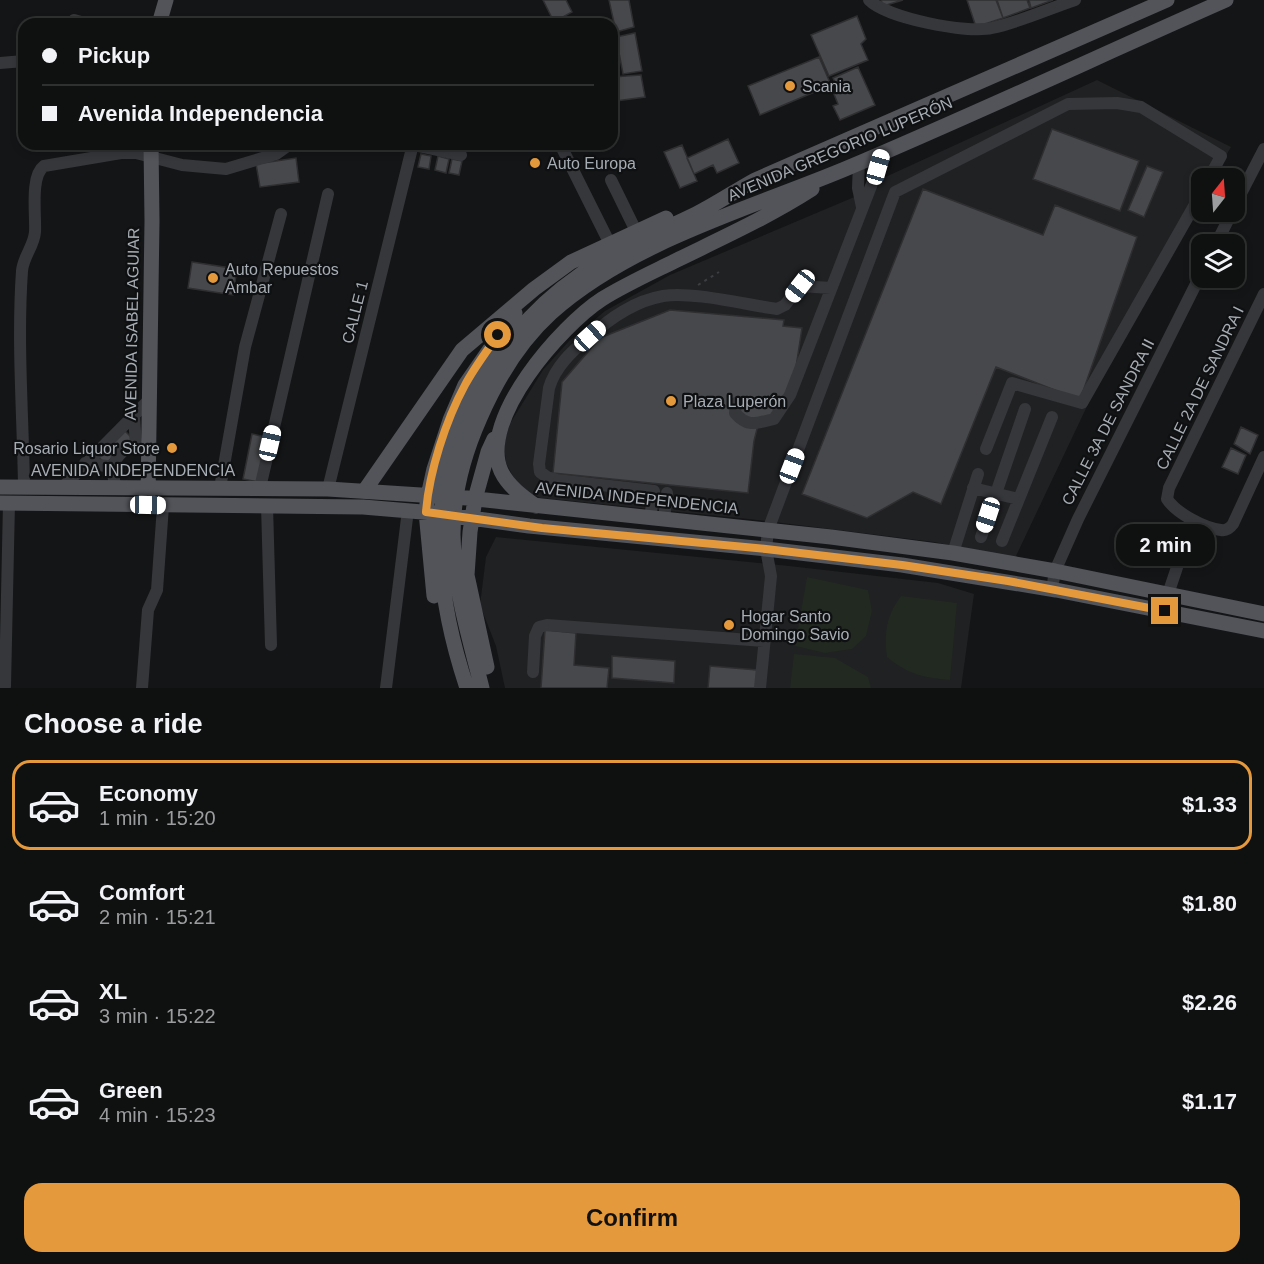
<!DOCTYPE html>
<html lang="en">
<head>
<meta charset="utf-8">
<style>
	:root { --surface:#0f1010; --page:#1d1e1e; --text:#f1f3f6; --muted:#9b9d9f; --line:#2f3030; --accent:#e5993d }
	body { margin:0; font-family:Arial,sans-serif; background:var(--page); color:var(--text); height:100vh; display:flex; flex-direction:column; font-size:22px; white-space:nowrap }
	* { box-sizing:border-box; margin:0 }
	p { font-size:20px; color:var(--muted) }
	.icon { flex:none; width:33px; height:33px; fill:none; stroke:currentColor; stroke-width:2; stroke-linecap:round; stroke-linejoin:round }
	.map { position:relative; height:688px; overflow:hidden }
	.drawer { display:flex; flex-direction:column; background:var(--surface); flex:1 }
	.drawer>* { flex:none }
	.hud { position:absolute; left:18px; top:18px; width:600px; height:132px; border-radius:18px; box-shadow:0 3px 9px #0003,0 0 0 2px var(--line); display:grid; align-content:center; height:132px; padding:0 24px; background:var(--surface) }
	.needle { width:39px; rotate:17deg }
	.fabs { position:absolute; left:1191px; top:168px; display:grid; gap:12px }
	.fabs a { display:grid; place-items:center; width:54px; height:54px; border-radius:12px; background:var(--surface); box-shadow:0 3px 9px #0003,0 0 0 2px var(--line); font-size:30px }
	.end { position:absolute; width:27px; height:27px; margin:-14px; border:8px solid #e5993d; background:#111; box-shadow:0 0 0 3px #111 }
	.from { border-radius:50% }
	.bubble { position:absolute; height:42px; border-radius:18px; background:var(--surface); box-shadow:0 3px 9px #0003,0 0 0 2px var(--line); font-size:20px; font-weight:800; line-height:42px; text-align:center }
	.car { position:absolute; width:18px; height:36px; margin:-18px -9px; border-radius:8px; box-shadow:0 0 4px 2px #0007; background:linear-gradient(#fff 24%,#345 0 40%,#fff 0 76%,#345 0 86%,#fff 0) }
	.hud b { display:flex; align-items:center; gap:21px; height:57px; font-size:22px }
	.hud b+b { border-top:2px solid var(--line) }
	.hud i { width:15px; height:15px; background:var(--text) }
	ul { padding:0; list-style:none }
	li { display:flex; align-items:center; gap:18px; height:90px; margin:0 12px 9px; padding:0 12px; border:3px solid transparent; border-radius:18px }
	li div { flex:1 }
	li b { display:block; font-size:22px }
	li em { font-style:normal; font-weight:800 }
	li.selected { border-color:var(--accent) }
	li>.icon { width:54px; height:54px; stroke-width:1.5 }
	h2 { padding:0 24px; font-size:27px; line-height:72px }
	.cta { display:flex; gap:12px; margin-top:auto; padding:12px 24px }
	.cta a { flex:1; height:69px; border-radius:18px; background:var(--accent); color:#111; font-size:24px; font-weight:800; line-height:69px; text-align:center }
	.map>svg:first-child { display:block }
	.built { fill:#202123 }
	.green { fill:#212921 }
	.building { fill:#46484b; stroke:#2f2f32; stroke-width:1.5 }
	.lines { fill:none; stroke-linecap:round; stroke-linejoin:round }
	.path { stroke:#3c3e42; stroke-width:2; stroke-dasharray:3 4.5; stroke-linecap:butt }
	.minor { stroke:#36373b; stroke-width:12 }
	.major { stroke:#52545a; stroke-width:15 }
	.route { stroke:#e5993d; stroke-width:8 }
	.poi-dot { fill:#e5993d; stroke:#0f1011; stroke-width:2 }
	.labels { text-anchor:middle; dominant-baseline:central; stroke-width:4.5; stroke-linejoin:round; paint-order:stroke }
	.poi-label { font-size:16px; fill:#a7adb5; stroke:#0f1011; text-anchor:start }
	.street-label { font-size:16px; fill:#a7adb5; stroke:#0f1011 }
</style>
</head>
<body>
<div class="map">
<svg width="1264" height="688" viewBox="0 0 1264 688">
	<rect width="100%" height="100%" fill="#141516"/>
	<!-- built -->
	<path class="built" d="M1097,80L1231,147L1213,178H1202L1201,199L1099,381L1015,558L934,542L749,519L541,498L529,493L515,480L506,463L505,453V438L511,422L543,370L569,341L605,311L670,275L878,187L881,179Z
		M496,537L789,566L938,583L974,594L961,688H505L496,646L480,605L486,557Z"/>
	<!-- green -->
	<path class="green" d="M807,577L868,590L872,611L866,636L852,649L825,653L795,646Z
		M901,596L957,603L950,680C922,677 909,675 887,657C884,633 886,616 901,596Z
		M794,654L835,658L868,677L871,688H790Z"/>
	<!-- building -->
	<path class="building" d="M543,0H566L572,12L554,22Z
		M609,0H629L634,27L616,32Z
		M881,0H903L883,6Z
		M967,0H996L1003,18L976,27Z
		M997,0H1027L1030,8L1003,18Z
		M1029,0H1053L1031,8Z
		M857,16L866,39L861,44L868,60L829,76L811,35Z
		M635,33L642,71L623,74L616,37Z
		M819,57L831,85L760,115L748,86Z
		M858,67L875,105L840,120L833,106L838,104L834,94L839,91L833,78Z
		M641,75L645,97L616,101L612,99V77Z
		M1052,129L1139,161L1120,211L1033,179Z
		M728,139L739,163L717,173L713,165L694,174L687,158Z
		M682,145L697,181L680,188L664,152Z
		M421,154L431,156L429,169L418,167Z
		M438,156L449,159L446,173L435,170Z
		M296,158L299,182L260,187L256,164Z
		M452,159L462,161L459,175L449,173Z
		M1147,166L1163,172L1144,217L1128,210Z
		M923,189L1043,235L1055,205L1137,237L1080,400L996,367L941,504L913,492L867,518L802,494Z
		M192,262L237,269L233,295L188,288Z
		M670,310L784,320L783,326L802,328L796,367L775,420L758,425L754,441L748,493L553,473L562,382L600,338Z
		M1241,427L1258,435L1250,454L1234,444Z
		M124,430L133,439L105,464L97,455Z
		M252,434L267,437L258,482L243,479Z
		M1231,448L1246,455L1238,474L1222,467Z
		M545,630L576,633L574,665L609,668L607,688H541Z
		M612,656L675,661L674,683L612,678Z
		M710,666L757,670L756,688H708Z"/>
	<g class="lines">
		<!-- path -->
		<path class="path" d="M698,285L719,272"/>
		<!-- minor -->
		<path class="minor" d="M869,0C887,18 967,34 992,28C1020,22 1048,9 1075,0
			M74,20L88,24
			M0,63L24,61
			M319,144H327
			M560,144L610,244
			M413,145L461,155
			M859,163L858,188L862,207
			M611,180L636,231
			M1234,207L1264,149
			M1216,244L1232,212
			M1264,294L1169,488L1167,499C1176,513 1204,528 1221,530C1226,531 1230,528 1233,524L1264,457
			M736,403L735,413C748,428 756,423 774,419L790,395L873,181L881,153
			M134,415L136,447
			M986,449L1012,383L1082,403L1202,192
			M85,463L113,467
			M24,487C23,416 17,342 22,271C23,257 34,246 35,232C36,215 30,176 44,166L121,153H136L182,165L226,169L276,154L290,144
			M116,487C107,463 121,441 148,448
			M62,488L149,400
			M220,488L245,347L281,214
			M260,488L328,194
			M973,488L1018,499
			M328,489L413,144
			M267,506L271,645
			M650,518L654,491L557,480L547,477L540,472L539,464L549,388C555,367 572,351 588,338C610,318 634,301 663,296C692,291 747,305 777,309L785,305L800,286L831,288
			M664,519L667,493
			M981,537L1025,409
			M1002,541L1052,417
			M953,553L978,474
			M1052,589L1055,571L1078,519L1202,272
			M1165,611L1168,594L1193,520
			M533,672L535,636L539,627L547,625L764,641
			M5,686L9,503
			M142,688L148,610L157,590L163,506
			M386,688L408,510
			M760,688L771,576L766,549L768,530L895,192L1068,104L1117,103L1141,107L1221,156L1209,178"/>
		<!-- major -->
		<path class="major" d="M159,24L166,0
			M0,487L328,489L467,498L831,537L953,553L1055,571L1264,614
			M365,490L462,350L534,289L571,262L666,218
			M148,496L152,221L151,144
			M0,503L363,507L434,513L529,526L766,549L902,565L1056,590L1264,631
			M536,506C523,497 508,486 501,471C478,419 562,325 602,299C626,284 653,272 679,259C724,237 770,216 812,189
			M434,596L426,512L428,496L434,469L450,420L465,385L515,313
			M487,667L467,575L470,532L475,499L488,452L494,439
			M467,688C453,646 443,604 441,560C434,449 489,338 580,275C615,250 657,233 696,214C716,204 735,191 755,180L1167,0
			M482,688C469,637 454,588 453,535C453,495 464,454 480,418C497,379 519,342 551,313C630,242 749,209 845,169C973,115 1099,56 1226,0"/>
	</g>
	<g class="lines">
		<!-- route -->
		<path class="route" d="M498,335C487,351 474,368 465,385C446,420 429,472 426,512L542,528L766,549L902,565L1008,581L1165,611"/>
	</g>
	<!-- markers -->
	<g class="poi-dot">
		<circle cx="790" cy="86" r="6"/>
		<circle cx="535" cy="163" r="6"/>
		<circle cx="213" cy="278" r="6"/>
		<circle cx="671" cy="401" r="6"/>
		<circle cx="172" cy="448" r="6"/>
		<circle cx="729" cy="625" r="6"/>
	</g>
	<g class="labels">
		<!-- poi labels -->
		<g class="poi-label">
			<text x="802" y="86">Scania</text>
			<text x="547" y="163">Auto Europa</text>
			<text x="225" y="269">Auto Repuestos<tspan x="225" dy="18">Ambar</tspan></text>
			<text x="683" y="401">Plaza Luperón</text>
			<text x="160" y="448" text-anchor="end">Rosario Liquor Store</text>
			<text x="741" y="616">Hogar Santo<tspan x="741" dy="18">Domingo Savio</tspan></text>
		</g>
		<!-- street labels -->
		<g class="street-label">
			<text transform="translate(840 149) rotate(-23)">AVENIDA GREGORIO LUPERÓN</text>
			<text transform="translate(355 312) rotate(-76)">CALLE 1</text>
			<text transform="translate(132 324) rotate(-89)">AVENIDA ISABEL AGUIAR</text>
			<text transform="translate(1200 388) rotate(-64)">CALLE 2A DE SANDRA I</text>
			<text transform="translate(1108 422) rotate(-63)">CALLE 3A DE SANDRA II</text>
			<text x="133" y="470">AVENIDA INDEPENDENCIA</text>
			<text transform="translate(637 498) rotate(6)">AVENIDA INDEPENDENCIA</text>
		</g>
	</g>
</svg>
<div class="fabs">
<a><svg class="needle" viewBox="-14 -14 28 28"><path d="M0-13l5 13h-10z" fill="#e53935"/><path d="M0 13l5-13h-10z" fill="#9b9d9f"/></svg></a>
<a><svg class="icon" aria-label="layers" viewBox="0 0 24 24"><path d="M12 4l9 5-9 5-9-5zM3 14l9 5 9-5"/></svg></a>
</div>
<i class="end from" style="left:498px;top:335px"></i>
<i class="end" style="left:1165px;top:611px"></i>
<div class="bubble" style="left:1116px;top:524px;width:99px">2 min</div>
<i class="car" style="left:878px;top:167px;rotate:16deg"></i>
<i class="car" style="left:800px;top:286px;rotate:218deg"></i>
<i class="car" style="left:590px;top:336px;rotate:48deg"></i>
<i class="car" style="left:270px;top:443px;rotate:13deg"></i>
<i class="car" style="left:792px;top:466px;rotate:21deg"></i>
<i class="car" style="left:148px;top:505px;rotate:91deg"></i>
<i class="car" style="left:988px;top:515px;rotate:198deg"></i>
<div class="hud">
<b><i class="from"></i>Pickup</b>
<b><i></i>Avenida Independencia</b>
</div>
</div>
<section class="drawer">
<h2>Choose a ride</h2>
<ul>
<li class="selected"><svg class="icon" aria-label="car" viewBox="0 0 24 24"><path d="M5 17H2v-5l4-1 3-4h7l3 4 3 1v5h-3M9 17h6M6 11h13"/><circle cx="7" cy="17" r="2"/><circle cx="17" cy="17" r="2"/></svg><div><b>Economy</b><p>1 min · 15:20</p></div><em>$1.33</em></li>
<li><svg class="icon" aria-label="car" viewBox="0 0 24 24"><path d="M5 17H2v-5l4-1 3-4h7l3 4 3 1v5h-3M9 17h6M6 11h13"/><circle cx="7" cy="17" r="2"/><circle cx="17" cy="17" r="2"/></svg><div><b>Comfort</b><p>2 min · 15:21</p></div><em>$1.80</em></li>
<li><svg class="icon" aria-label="car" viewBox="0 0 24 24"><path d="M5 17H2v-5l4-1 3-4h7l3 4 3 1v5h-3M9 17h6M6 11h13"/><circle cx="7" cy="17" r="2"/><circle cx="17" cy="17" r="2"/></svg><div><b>XL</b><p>3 min · 15:22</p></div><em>$2.26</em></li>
<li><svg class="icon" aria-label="car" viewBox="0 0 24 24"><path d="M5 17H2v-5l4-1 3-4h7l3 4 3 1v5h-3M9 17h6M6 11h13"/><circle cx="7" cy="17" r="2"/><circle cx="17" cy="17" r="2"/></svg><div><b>Green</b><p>4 min · 15:23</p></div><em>$1.17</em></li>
</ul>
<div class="cta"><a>Confirm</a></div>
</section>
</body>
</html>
